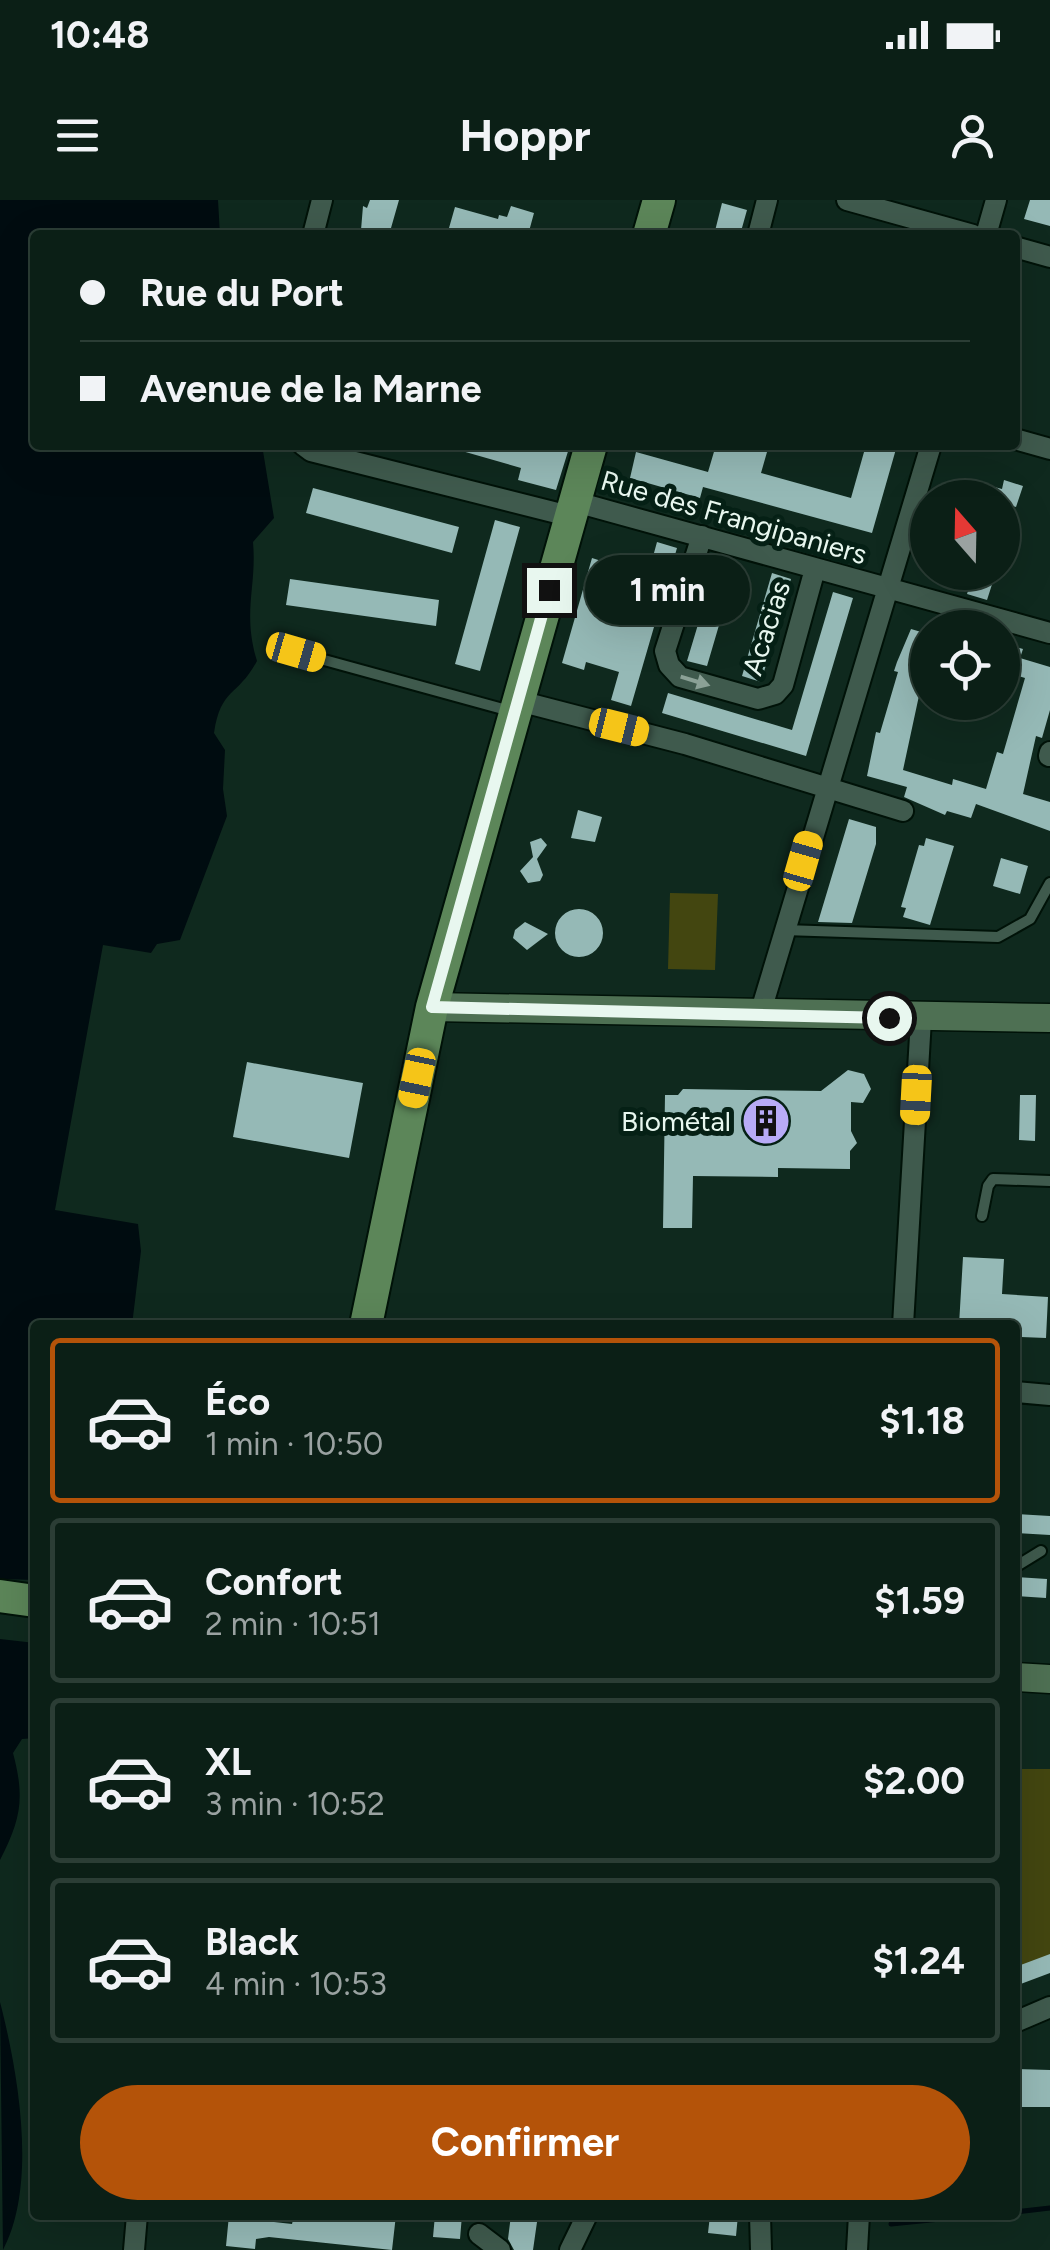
<!DOCTYPE html>
<html lang="fr">
<head>
<meta charset="utf-8">
<style>
	:root { --surface:#0b1f16; --page:#14271f; --text:#f1f3f6; --muted:#9aa2a1; --line:#2b3d35; --accent:#b45309 }
	body { margin:0; font-family:Figtree,sans-serif; background:var(--page); color:var(--text); height:100vh; display:flex; flex-direction:column; font-size:38px; white-space:nowrap }
	* { box-sizing:border-box; margin:0 }
	p { font-size:32px; color:var(--muted) }
	.icon { flex:none; width:55px; height:55px; fill:none; stroke:currentColor; stroke-width:2; stroke-linecap:round; stroke-linejoin:round }
	.map { position:relative; flex:1; overflow:hidden }
	.sheet { position:absolute; left:30px; top:1120px; width:990px; height:900px; display:flex; flex-direction:column; background:var(--surface); border-radius:10px; box-shadow:0 10px 40px #0002,0 0 0 2px var(--line) }
	.sheet>* { flex:none }
	.hud { position:absolute; left:30px; top:30px; width:990px; height:220px; border-radius:10px; box-shadow:0 10px 40px #0002,0 0 0 2px var(--line); display:grid; align-content:center; height:220px; padding:0 50px; background:var(--surface) }
	.needle { width:65px; rotate:340deg }
	.buttons { position:absolute; left:910px; top:280px; display:grid; gap:20px }
	.buttons a { display:grid; place-items:center; width:110px; height:110px; border-radius:50%; background:var(--surface); box-shadow:0 10px 40px #0002,0 0 0 2px var(--line); font-size:50px }
	.end { position:absolute; width:45px; height:45px; margin:-22px; border:12px solid #e8f7ef; background:#111; box-shadow:0 0 0 5px #111 }
	.from { border-radius:50% }
	.bubble { position:absolute; height:70px; border-radius:35px; background:var(--surface); box-shadow:0 10px 40px #0002,0 0 0 2px var(--line); font-size:32px; font-weight:700; line-height:70px; text-align:center }
	.car { position:absolute; width:30px; height:60px; margin:-30px -15px; border-radius:12px; box-shadow:0 0 8px 2px #0007; background:linear-gradient(#f5c518 24%,#345 0 40%,#f5c518 0 76%,#345 0 86%,#f5c518 0) }
	.hud b { display:flex; align-items:center; gap:35px; height:95px; font-size:38px }
	.hud b+b { border-top:2px solid var(--line) }
	.hud i { width:25px; height:25px; background:var(--text) }
	ul { padding:18px 0 0; list-style:none }
	li { display:flex; align-items:center; gap:30px; height:165px; margin:0 20px 15px; padding:0 30px; border:5px solid var(--line); border-radius:10px }
	li div { flex:1 }
	li b { display:block; font-size:38px }
	li em { font-style:normal; font-weight:700 }
	li.current { border-color:var(--accent) }
	li>.icon { width:90px; height:90px; stroke-width:1.5 }
	.cta { display:flex; gap:20px; margin-top:auto; padding:20px 50px }
	.cta a { flex:1; height:115px; border-radius:60px; background:var(--accent); color:#fff; font-size:40px; font-weight:700; line-height:115px; text-align:center }
	.status { display:flex; justify-content:space-between; align-items:center; height:70px; padding:0 50px; background:var(--surface); direction:ltr }
	.status svg { height:28px; fill:currentColor }
	header { display:flex; justify-content:space-between; align-items:center; height:130px; padding:0 50px; background:var(--surface); font-size:45px; font-weight:700 }
	.map>svg:first-child { display:block }
	.green { fill:#434610 }
	.water { fill:#000c10 }
	.lines { fill:none; stroke-linecap:round; stroke-linejoin:round }
	.stream { stroke:#000c10; stroke-width:5 }
	.building { fill:#95b9b6 }
	.lane-casing { stroke:#001208; stroke-width:14 }
	.street-casing { stroke:#001208; stroke-width:24 }
	.secondary-casing { stroke:#001208; stroke-width:31 }
	.primary-casing { stroke:#001208; stroke-width:36 }
	.lane { stroke:#3f5a4d; stroke-width:10 }
	.street { stroke:#3f5a4d; stroke-width:20 }
	.secondary { stroke:#4e7053; stroke-width:28 }
	.primary { stroke:#5c8659; stroke-width:32 }
	.oneway { fill:#8ba196 }
	.route { stroke:#e8f7ef; stroke-width:12 }
	.labels { text-anchor:middle; dominant-baseline:central; stroke-width:10; stroke-linejoin:round; paint-order:stroke }
	.street-label { font-size:28px; fill:#e8f7ef; stroke:#052015 }
	.poi-label { font-size:28px; fill:#e8f7ef; stroke:#052015; text-anchor:end }
</style>
</head>
<body>
<div class="status"><b>10:48</b><svg viewBox="0 0 49 12"><path d="M0 12V9h3v3zM5 12V6h3v6zM10 12V3h3v9zM15 12V0h3v12zM26 1h20v11H26zM47 4h2v5h-2z"/></svg></div>
<header><svg class="icon" aria-label="menu" viewBox="0 0 24 24"><path d="M4 6h16M4 12h16M4 18h16"/></svg>Hoppr<svg class="icon" aria-label="person" viewBox="0 0 24 24"><circle cx="12" cy="8" r="4"/><path d="M4 21q1-7 8-7t8 7"/></svg></header>
<div class="map">
<svg width="1050" height="2050" viewBox="0 0 1050 2050">
	<rect width="100%" height="100%" fill="#0f291e"/>
	<!-- green -->
	<path class="green" d="M670,693L718,694L715,770L668,769Z
		M1015,1569H1050V1769L1015,1782Z"/>
	<!-- water -->
	<path class="water" d="M0,0H218L220,35H35V245H262L274,318L253,342C257,387 242,412 257,461C238,497 221,487 214,533L225,550L223,589L227,616L180,740L157,744L151,753L103,745L55,1010L138,1024L141,1051L132,1125H35V1380L0,1379Z
		M0,1439L35,1443V1538L22,1539L13,1553C25,1598 21,1619 0,1660Z
		M0,1802C18,1872 38,1984 3,2050Z"/>
	<g class="lines">
		<!-- stream -->
		<path class="stream" d="M1015,2012L1050,2008
			M891,2024L980,2015"/>
	</g>
	<!-- building -->
	<path class="building" d="M370,0H399L389,35L361,30L363,6L367,8Z
		M1030,0H1050V26L1024,19Z
		M722,3L747,10L740,35H714Z
		M511,6L534,13L528,35H447L455,7L498,19L499,15L507,17Z
		M455,245H570L556,290L518,280L521,268L455,249Z
		M716,245H769L761,273L851,298L866,245L896,249L872,333L703,287L700,298L630,278L636,252L708,272Z
		M964,279L1002,289L1004,280L1023,286L1016,307L1002,303V298H959Z
		M313,288L459,327L452,353L306,313Z
		M495,320L520,327L480,471L455,464Z
		M657,342L677,348L631,506L611,500L619,472L586,462L584,470L562,463L592,358L614,365L612,372L646,382Z
		M718,358L737,364L707,466L687,461Z
		M974,372H996L987,400L967,394Z
		M772,373L791,379L761,482L742,476Z
		M290,379L439,400L436,426L286,405Z
		M833,392L853,398L806,556L662,513L668,493L792,530Z
		M911,429L928,434V493L920,491L903,570L952,585L953,579L986,589L997,552L1003,554L1025,478L1002,471V443L1023,449L1020,458L1050,467V510L1042,538L1036,536L1023,594L1050,602V631L976,604L971,618L947,611L945,615L904,597L907,587L867,576L876,532L880,533L898,472L894,471L897,462Z
		M578,610L602,617L595,642L571,638Z
		M849,619L876,627V644L852,723L818,722Z
		M541,638L547,645L537,659L543,675L540,681L528,683L520,671L533,657L530,642Z
		M926,638L954,646L930,725L903,717L906,708L901,707L919,645L924,646Z
		M1001,658L1028,666L1020,694L993,686Z
		M555 733a24 24 0 1 1 48 0a24 24 0 1 1-48 0Z
		M525,722L548,734L527,750L513,738L515,730Z
		M247,862L363,883L349,958L233,937Z
		M848,870L864,874L871,889L863,903L851,902V931L857,943L850,951V969L778,968V977L693,976L692,1028H663L665,895H678L683,889L821,891Z
		M1020,895H1036L1035,941L1019,940Z
		M963,1057L1004,1059L1002,1094L1048,1097L1046,1138L1021,1137V1125H959Z
		M1015,1314L1050,1316V1335L1015,1333Z
		M1015,1377L1047,1379L1046,1398L1015,1396Z
		M1050,1754V1773L1015,1786V1767Z
		M1015,1869L1050,1870V1907H1015Z
		M229,2015H266L265,2021L292,2024L293,2020L317,2022L318,2015H396L392,2050L269,2037L256,2039L255,2049L226,2046Z
		M435,2015H462L460,2039L433,2037Z
		M511,2015H538L533,2050H514L508,2039Z
		M710,2015H738L736,2036L708,2033Z"/>
	<g class="lines">
		<!-- lane casing -->
		<g class="lane-casing">
			<path id="lane" d="M295,452L510,511
				M784,730L998,737L1030,719L1050,683
				M982,1016L988,986L993,979L1050,981
				M1015,1367L1041,1351"/>
		</g>
		<!-- street casing -->
		<g class="street-casing">
			<path id="street" d="M847,0L973,35
				M313,35L322,0
				M758,35L767,0
				M986,35L996,0
				M1015,47L1050,57
				M1015,239L1050,249
				M303,245L311,251L569,316
				M576,302L1050,433
				M702,336L665,451L669,465L680,477L758,499L775,494L783,485L815,369
				M519,501L685,544L903,611
				M1049,556L1050,552
				M760,814L931,245
				M903,1125L921,819
				M1015,1192L1050,1195
				M1015,1822L1050,1807
				M760,2015L761,2050
				M479,2034L500,2050
				M134,2050L137,2015
				M570,2050L587,2015
				M857,2050L859,2015"/>
		</g>
		<!-- secondary casing -->
		<g class="secondary-casing">
			<path id="secondary" d="M432,807L1050,818
				M1015,1477L1050,1479"/>
		</g>
		<!-- primary casing -->
		<g class="primary-casing">
			<path id="primary" d="M649,35L659,0
				M366,1125L432,807L591,245
				M0,1396L35,1401"/>
		</g>
		<!-- lane -->
		<use href="#lane" class="lane"/>
		<!-- street -->
		<use href="#street" class="street"/>
		<!-- secondary -->
		<use href="#secondary" class="secondary"/>
		<!-- primary -->
		<use href="#primary" class="primary"/>
	</g>
	<!-- one-way arrows -->
	<defs><path id="oneway-solid" d="M-6-.8H1V-3.2L6.5 0L1 3.2V.8H-6Z" transform="scale(2.5)"/></defs>
	<use class="oneway" href="#oneway-solid" transform="translate(695 481) rotate(17)"/>
	<g class="lines">
		<!-- route -->
		<path class="route" d="M549,390L432,807L889,818"/>
	</g>
	<!-- icons -->
	<defs>
		<g id="building-disc" transform="scale(2.5)"><circle r="9.5" fill="#b8abf7" stroke="#052015"/><path d="M-4-6H4V6H1V3H-1V6H-4ZM-2.5-4.3h1.7v1.8h-1.7ZM.8-4.3h1.7v1.8H.8ZM-2.5-1h1.7V.8h-1.7ZM.8-1h1.7V.8H.8Z" fill="#111"/></g>
	</defs>
	<g fill-rule="evenodd">
		<use href="#building-disc" x="766" y="921"/>
	</g>
	<g class="labels">
		<!-- street labels -->
		<g class="street-label">
			<text transform="translate(734 317) rotate(16)">Rue des Frangipaniers</text>
			<text transform="translate(766 428) rotate(-72)">Acacias</text>
		</g>
		<!-- poi labels -->
		<g class="poi-label">
			<text x="731" y="921">Biométal</text>
		</g>
	</g>
</svg>
<div class="buttons">
<a><svg class="needle" viewBox="-14 -14 28 28"><path d="M0-13l5 13h-10z" fill="#e53935"/><path d="M0 13l5-13h-10z" fill="#9aa2a1"/></svg></a>
<a><svg class="icon" aria-label="locate" viewBox="0 0 24 24"><circle cx="12" cy="12" r="6"/><path d="M12 2v4M12 18v4M2 12h4M18 12h4"/></svg></a>
</div>
<i class="end from" style="left:889px;top:818px"></i>
<i class="end" style="left:549px;top:390px"></i>
<div class="bubble" style="left:585px;top:355px;width:165px">1 min</div>
<i class="car" style="left:296px;top:452px;rotate:106deg"></i>
<i class="car" style="left:619px;top:527px;rotate:104deg"></i>
<i class="car" style="left:803px;top:661px;rotate:16deg"></i>
<i class="car" style="left:417px;top:878px;rotate:192deg"></i>
<i class="car" style="left:916px;top:895px;rotate:183deg"></i>
<div class="hud">
<b><i class="from"></i>Rue du Port</b>
<b><i></i>Avenue de la Marne</b>
</div>
<section class="sheet">
<ul>
<li class="current"><svg class="icon" aria-label="car" viewBox="0 0 24 24"><path d="M5 17H2v-5l4-1 3-4h7l3 4 3 1v5h-3M9 17h6M6 11h13"/><circle cx="7" cy="17" r="2"/><circle cx="17" cy="17" r="2"/></svg><div><b>Éco</b><p>1 min · 10:50</p></div><em>$1.18</em></li>
<li><svg class="icon" aria-label="car" viewBox="0 0 24 24"><path d="M5 17H2v-5l4-1 3-4h7l3 4 3 1v5h-3M9 17h6M6 11h13"/><circle cx="7" cy="17" r="2"/><circle cx="17" cy="17" r="2"/></svg><div><b>Confort</b><p>2 min · 10:51</p></div><em>$1.59</em></li>
<li><svg class="icon" aria-label="car" viewBox="0 0 24 24"><path d="M5 17H2v-5l4-1 3-4h7l3 4 3 1v5h-3M9 17h6M6 11h13"/><circle cx="7" cy="17" r="2"/><circle cx="17" cy="17" r="2"/></svg><div><b>XL</b><p>3 min · 10:52</p></div><em>$2.00</em></li>
<li><svg class="icon" aria-label="car" viewBox="0 0 24 24"><path d="M5 17H2v-5l4-1 3-4h7l3 4 3 1v5h-3M9 17h6M6 11h13"/><circle cx="7" cy="17" r="2"/><circle cx="17" cy="17" r="2"/></svg><div><b>Black</b><p>4 min · 10:53</p></div><em>$1.24</em></li>
</ul>
<div class="cta"><a>Confirmer</a></div>
</section>
</div>
</body>
</html>
